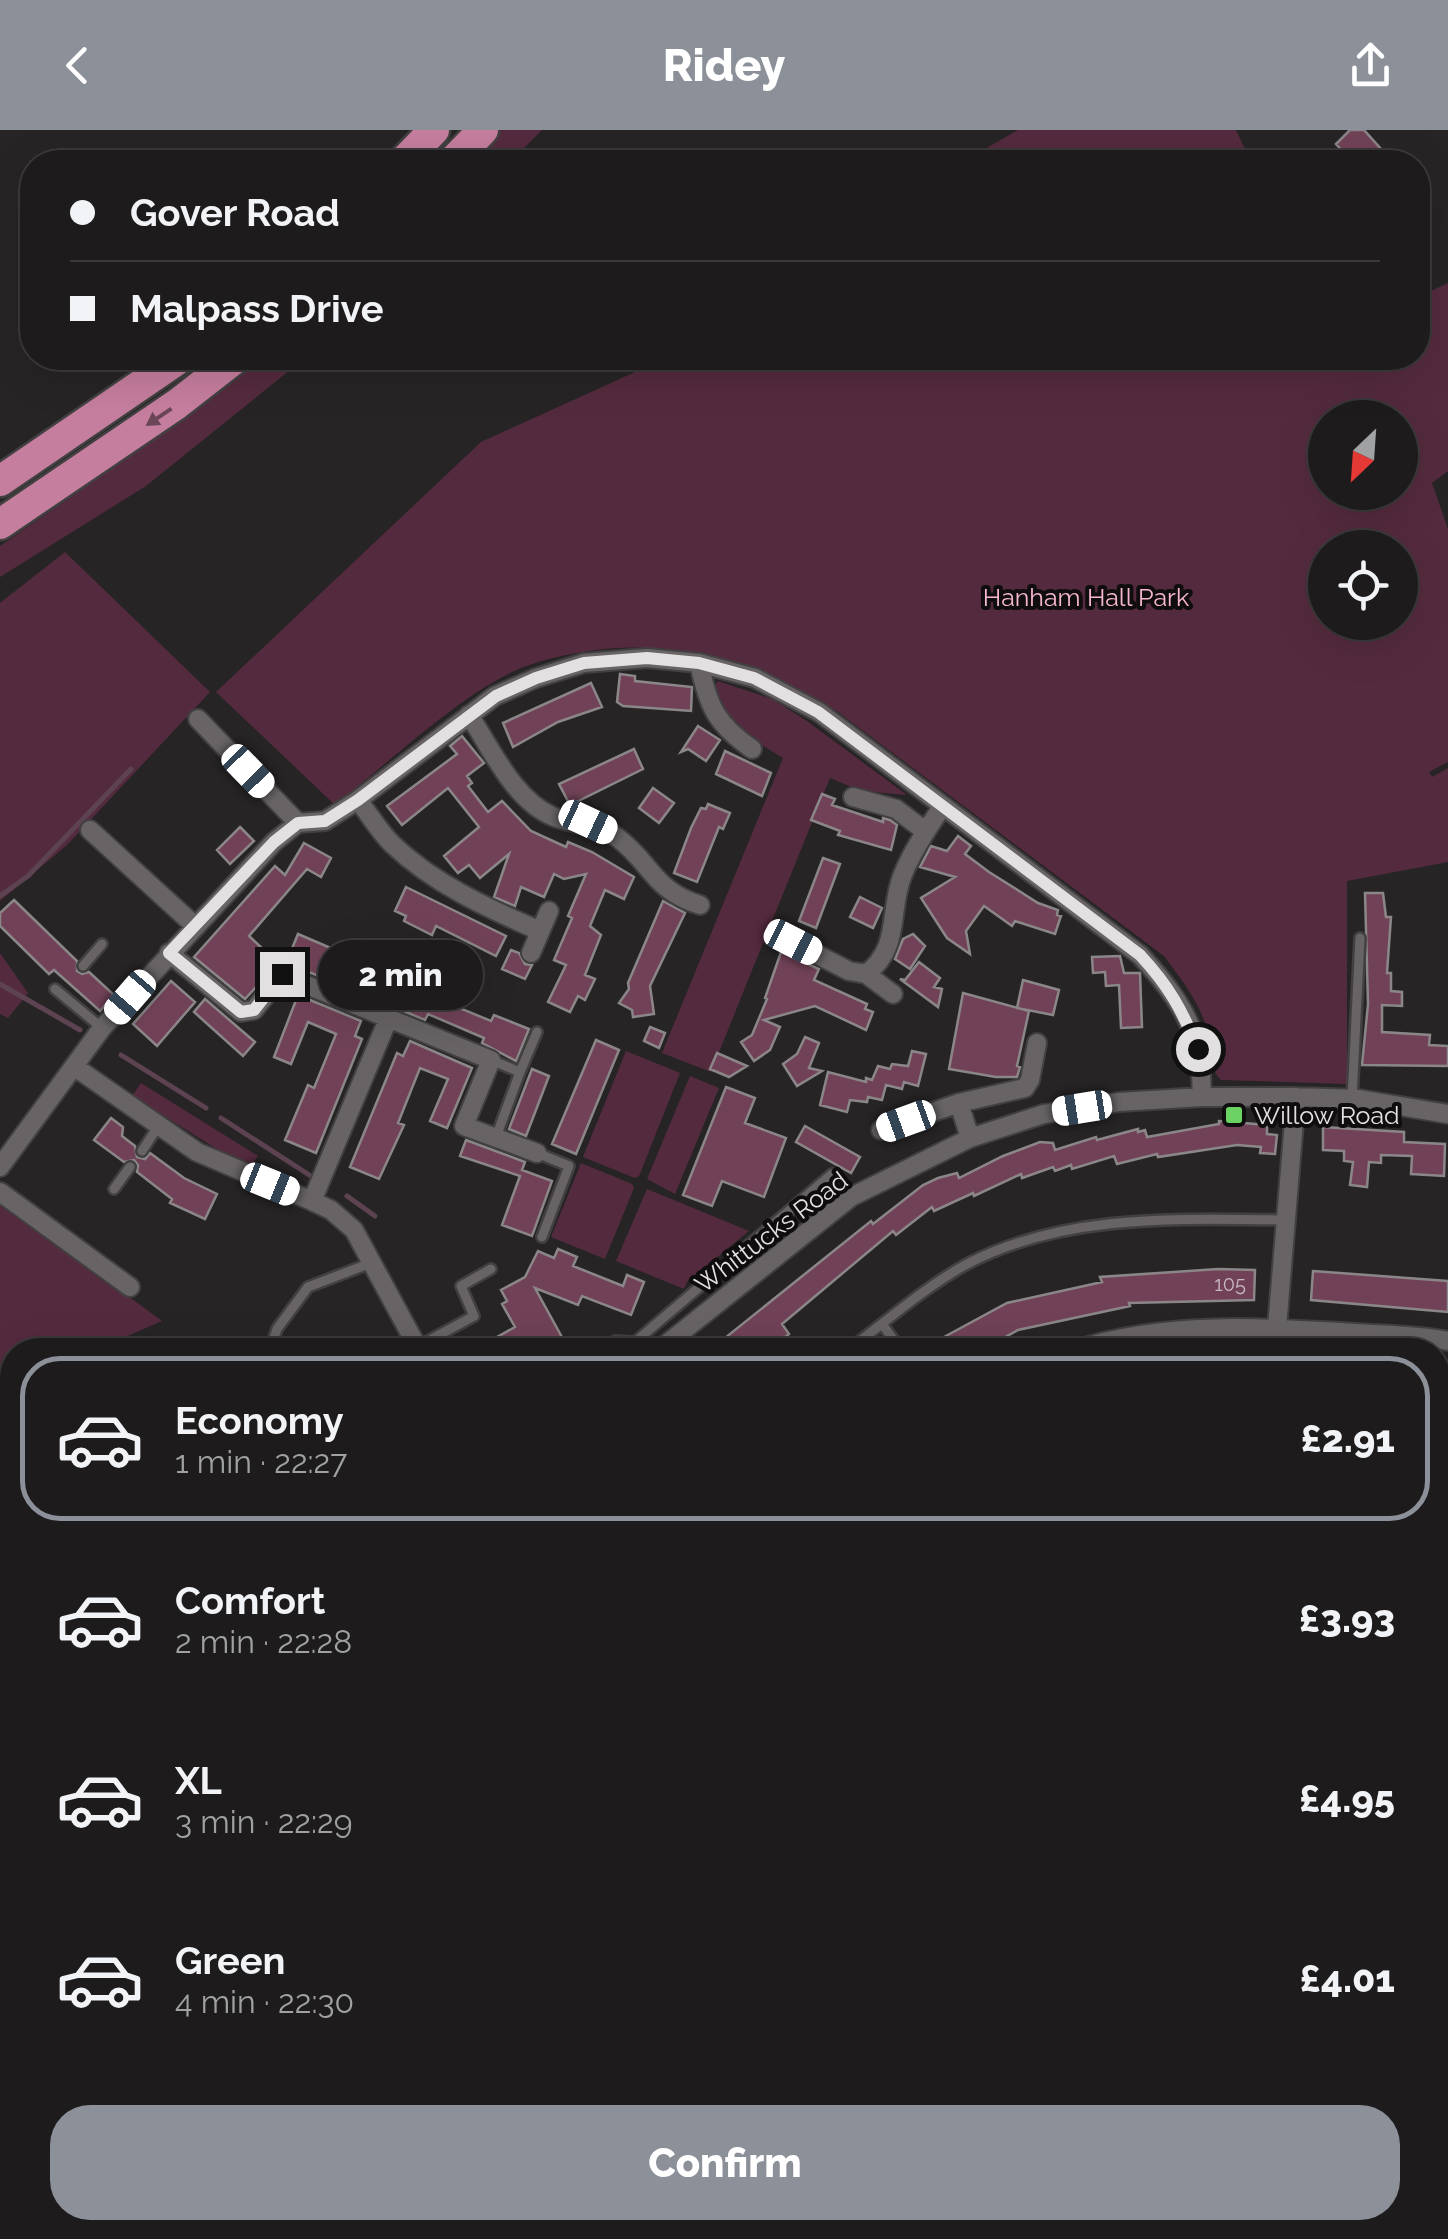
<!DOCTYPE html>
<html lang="en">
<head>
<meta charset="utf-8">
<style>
	:root { --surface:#1d1b1c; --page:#252425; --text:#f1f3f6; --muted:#a0a1a3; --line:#3b393b; --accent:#8c9099 }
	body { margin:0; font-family:Raleway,sans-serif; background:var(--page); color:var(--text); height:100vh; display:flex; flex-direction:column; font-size:38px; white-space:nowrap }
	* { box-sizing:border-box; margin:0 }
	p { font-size:32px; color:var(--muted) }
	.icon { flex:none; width:55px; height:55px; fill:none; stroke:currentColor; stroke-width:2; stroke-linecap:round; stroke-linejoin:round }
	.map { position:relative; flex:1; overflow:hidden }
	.panel { position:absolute; left:0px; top:1208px; width:1450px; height:902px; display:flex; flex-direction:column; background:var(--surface); border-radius:40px 40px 0 0; box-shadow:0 10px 40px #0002,0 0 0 2px var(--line) }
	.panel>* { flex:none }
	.banner { position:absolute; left:20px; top:20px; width:1410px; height:220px; border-radius:40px; box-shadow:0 10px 40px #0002,0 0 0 2px var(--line); display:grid; align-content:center; height:220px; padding:0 50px; background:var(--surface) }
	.needle { width:65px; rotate:205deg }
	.buttons { position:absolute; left:1308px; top:270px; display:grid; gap:20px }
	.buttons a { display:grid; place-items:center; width:110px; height:110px; border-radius:50%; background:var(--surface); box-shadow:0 10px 40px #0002,0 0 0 2px var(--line); font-size:50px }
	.end { position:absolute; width:45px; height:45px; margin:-22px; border:12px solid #e2e0e1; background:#111; box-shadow:0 0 0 5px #111 }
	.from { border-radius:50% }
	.bubble { position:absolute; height:70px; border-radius:35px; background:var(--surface); box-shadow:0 10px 40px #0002,0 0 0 2px var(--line); font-size:32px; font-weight:800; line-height:70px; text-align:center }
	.car { position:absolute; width:30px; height:60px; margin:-30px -15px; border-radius:12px; box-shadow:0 0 8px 2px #0007; background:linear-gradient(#fff 24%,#345 0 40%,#fff 0 76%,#345 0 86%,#fff 0) }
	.banner b { display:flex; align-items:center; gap:35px; height:95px; font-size:38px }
	.banner b+b { border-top:2px solid var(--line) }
	.banner i { width:25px; height:25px; background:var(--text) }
	ul { padding:18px 0 0; list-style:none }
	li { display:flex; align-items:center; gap:30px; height:165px; margin:0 20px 15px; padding:0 30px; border:5px solid transparent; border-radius:40px }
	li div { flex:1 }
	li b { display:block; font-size:38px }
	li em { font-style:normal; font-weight:800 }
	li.on { border-color:var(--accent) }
	li>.icon { width:90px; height:90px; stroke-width:1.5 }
	.button { display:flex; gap:20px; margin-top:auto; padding:20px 50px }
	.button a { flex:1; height:115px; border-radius:40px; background:var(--accent); color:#fff; font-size:40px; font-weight:800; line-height:115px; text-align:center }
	header { display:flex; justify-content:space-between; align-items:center; height:130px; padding:0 50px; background:var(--accent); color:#fff; font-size:45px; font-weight:800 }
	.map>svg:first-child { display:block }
	.green { fill:#542b3e; fill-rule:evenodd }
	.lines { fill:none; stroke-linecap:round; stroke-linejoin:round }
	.stream { stroke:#5d4351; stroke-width:5 }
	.building { fill:#714257; stroke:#8b8789; stroke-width:2.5 }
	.lane-casing { stroke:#424041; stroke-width:14 }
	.street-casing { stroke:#424041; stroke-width:22 }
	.highway-casing { stroke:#424041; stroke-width:35 }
	.lane { stroke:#686466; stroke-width:9 }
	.street { stroke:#686466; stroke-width:18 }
	.highway { stroke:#c67e9e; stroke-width:30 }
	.oneway { fill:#6a4656 }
	.route { stroke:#e2e0e1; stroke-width:12 }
	.poi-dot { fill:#6ad363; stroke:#0f0d0e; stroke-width:4 }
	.labels { text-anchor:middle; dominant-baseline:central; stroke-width:8; stroke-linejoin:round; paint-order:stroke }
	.number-label { font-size:20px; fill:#c6b8be }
	.park-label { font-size:25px; fill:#f7b7d1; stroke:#0f0d0e }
	.poi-label { font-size:25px; fill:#e2e0e1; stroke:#0f0d0e; text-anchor:start }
	.street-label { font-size:25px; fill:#e2e0e1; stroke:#0f0d0e }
</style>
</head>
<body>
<header><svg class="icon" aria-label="back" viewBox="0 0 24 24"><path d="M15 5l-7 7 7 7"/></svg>Ridey<svg class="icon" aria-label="share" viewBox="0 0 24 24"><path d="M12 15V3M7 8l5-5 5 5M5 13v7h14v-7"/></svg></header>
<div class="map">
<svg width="1448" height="2109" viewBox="0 0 1448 2109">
	<rect width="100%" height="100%" fill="#272425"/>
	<!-- green -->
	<path class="green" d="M501,0H542L510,32H469Z
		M1018,0H1236L1251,32H962Z
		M1448,153V341L1432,353L1448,399V632L1429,642L1432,647L1448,638V732L1347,751V954L1221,950C1208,937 1212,920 1208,904C1202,875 1181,849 1164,826L838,582C758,532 673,505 577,523C555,527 533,532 512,542C454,570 386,635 335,675L216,562L481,312L635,242L657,228H1418V167ZM1325,288H1400V362H1325ZM1325,418H1400V492H1325Z
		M255,228H305L146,356L0,447V416L175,295Z
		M65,422L210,562L67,715L0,771V473Z
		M718,551L772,569L807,591L907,665L861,661L830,648L772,791L778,802L770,812L763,813L711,942L662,923L783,628C748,607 731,598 712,560Z
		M0,823L28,863L8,888L0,884Z
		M626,921L680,943L639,1046L635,1048L583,1027Z
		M690,946L719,958L675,1064L647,1049Z
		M141,953L258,1026L249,1039L132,966Z
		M581,1033L632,1054L634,1058L605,1129L551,1107Z
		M647,1059L749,1101L687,1152L684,1159L616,1131Z
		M0,1072L162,1191L109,1214L111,1220H12V1380L0,1357Z
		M854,2098H1030L1016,2109H864Z
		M1080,2098H1272L1280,2109H1064Z"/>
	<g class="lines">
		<!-- stream -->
		<path class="stream" d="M0,766L28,746L131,639
			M0,854L80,900
			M121,925L206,978
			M221,988L317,1050
			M347,1066L375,1086"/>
	</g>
	<!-- building -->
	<path class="building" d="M1350,0H1364L1381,19L1366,32H1353L1336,14Z
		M620,544L635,546V551L692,557L691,581L623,576L617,572Z
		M591,553L602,577L558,592L513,617L503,593Z
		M698,596L720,610L706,631L688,619L681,622Z
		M462,606L484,633L467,646L472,653L468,656L488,682L502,671L531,701L566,717L568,712L592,722L634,747L624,769L605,760L590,796L601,805L585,845L595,849L585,870L578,866L570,882L548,872L566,835L554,830L572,788L568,786L586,744L564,749L554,744L544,767L521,757L515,776L494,767L509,724L480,748L469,735L458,743L444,726L479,697L448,658L402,695L387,676L457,624L450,616Z
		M634,619L643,639L570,675L559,654Z
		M725,621L771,643L762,666L716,644Z
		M653,658L674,673L659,693L639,678Z
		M822,664L835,669L832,675L883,692V688L890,690L897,695L891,720L838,705L840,701L811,690Z
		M708,674L730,683L723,699L719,697L697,752L674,743L691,698L701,678L706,679Z
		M240,697L254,711L230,734L217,720Z
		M958,706L971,716L965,724L989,742L1038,773L1058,780L1057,785L1061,786L1055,804L1015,791L1012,796L984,776L966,801L970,824L947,808L921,768L955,747L920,737L931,716L947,721Z
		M304,713L331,728L321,747L307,739L249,806L278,833L245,869L194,827L275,736L285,745Z
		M823,728L840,734L816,798L799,791Z
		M406,757L506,806L496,826L436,796L432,805L404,791L406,786L395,781Z
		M1365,763H1383L1386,787H1391L1387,843H1391V861L1402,862V876L1382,875V902L1430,905L1429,915L1448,916V936L1362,935L1368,874Z
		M860,767L882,778L873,798L850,787Z
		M14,770L77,831V841L82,844L89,842L114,865L100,881L54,840L49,844L0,796V783Z
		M663,771L685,783L650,856L654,884L633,887L632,880L619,873L629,859L628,853Z
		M298,804L333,819L331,825L491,891L494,885L529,899L516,931L482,913L484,908L428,884L425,890L365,865L367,860L323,842L321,847L286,833Z
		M913,804L925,816L910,839L895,829L903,809Z
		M511,820L519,823L525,834L532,835L525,849L502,839Z
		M781,822L819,839L814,850L867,874L865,879L873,882L866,900L815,876L764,890L780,897L770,920L754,931L741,912L752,905L767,869L765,868Z
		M1120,826L1124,843H1140L1142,897L1121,898L1119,855L1106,856L1105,842L1093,843L1092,827Z
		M919,832L940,848L934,857L942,859L938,877L900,849L905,850Z
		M1023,850L1059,860L1053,885L1017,878Z
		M171,851L195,872L157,916L133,894Z
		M963,863L1029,881L1017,936L1020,937L1017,947H996L949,939Z
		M298,865L361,891L355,906L362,909L316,1023L285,1010L308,955L314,958L336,904L308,892L291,934L274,927Z
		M205,869L255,912L243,926L194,882Z
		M650,897L665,903L659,918L644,911Z
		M805,907L819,913L809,938L822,941L797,956L783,934L797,924Z
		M596,910L619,920L576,1024L552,1014Z
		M410,911L472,938L447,998L430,991L448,949L420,938L398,993L404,995L379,1049L350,1037L397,923L403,926Z
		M912,921L926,924L918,956L904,952L902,959L886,955L882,970L868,967L867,972L850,970L847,982L820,975L828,942L866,952V948L872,950L878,936L890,939L892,934L908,936Z
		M717,923L747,936L729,947L710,939Z
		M532,939L549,946L526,1006L509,999Z
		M726,957L755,968L745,993L786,1008L764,1067L722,1051L712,1076L683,1065Z
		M111,988L123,997L122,1006L135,1016L137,1027L145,1029L150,1023L184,1048L217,1064L205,1089L170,1073L172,1069L137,1042L138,1035L134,1030L124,1032L94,1010Z
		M1219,991L1267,995V1004L1277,1005L1275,1024L1260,1023L1261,1017L1237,1015L1158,1027L1157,1024L1117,1034L1114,1026L1072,1039L1071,1035L1055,1041L1053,1037L1022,1048L1021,1044L974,1066L973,1063L934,1081L932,1077L896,1105L893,1101L782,1194L789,1204L769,1220H710L871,1091L873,1094L923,1055L938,1048L957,1043L959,1048L1003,1026L1040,1012L1053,1013L1055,1020L1096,1007L1097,1010L1138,999V1002L1145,1000L1147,1007L1219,994Z
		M805,996L860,1027L851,1043L796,1012Z
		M1323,997L1404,1002V1012L1445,1014L1444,1046L1411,1044L1412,1026L1381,1025V1033L1369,1032L1367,1057L1350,1055L1353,1032L1344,1031V1021L1323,1020Z
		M466,1010L525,1032L522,1040L552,1051L532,1106L502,1095L520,1046L460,1026Z
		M558,1119L577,1127L573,1136L623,1156L627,1145L644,1152L631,1185L582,1166L578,1175L535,1158L569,1220H474L515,1197L502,1174L507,1171L501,1160L525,1147L538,1121L554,1128Z
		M1218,1139L1255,1140L1254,1170L1129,1173L1130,1176L1018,1200L982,1220H920L1007,1173L1102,1152L1100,1147Z
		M1313,1141L1448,1151V1182L1311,1170Z"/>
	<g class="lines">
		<!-- lane casing -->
		<g class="lane-casing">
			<path id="lane" d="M83,836L102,814
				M55,859L102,898
				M491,930L520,942L496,1007
				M520,942L537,902
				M1352,969L1360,808
				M142,1021L159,995
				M537,1023L569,1036L542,1107
				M114,1059L130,1037
				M882,1194L901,1220
				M417,1217L474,1186L461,1156L491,1139
				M270,1220L277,1199L308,1157L371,1133
				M604,1220L615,1211L635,1212L832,1044
				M848,1220C887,1191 925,1157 967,1134C1065,1083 1179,1089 1285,1090
				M1438,1337L1448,1338
				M1428,2098L1448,2107"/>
		</g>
		<!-- street casing -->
		<g class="street-casing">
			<path id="street" d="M699,533C708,576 716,594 752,619
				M469,585C491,618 514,670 552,686C574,696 597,692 618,708C653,735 653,760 700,775
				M198,589L298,693
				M853,667L896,679L925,701
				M358,670C369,684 379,701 392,714C434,754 487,778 540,801
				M90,700L194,795
				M793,812L849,841L866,844C902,817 888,779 903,744C913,720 928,697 943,676
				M169,823L241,882L254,880L282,845L491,930L464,996L537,1023
				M531,823L549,781
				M866,844L893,864
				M75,937L197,1022L312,1071L331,1080L354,1100L419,1220
				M959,973L970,1008
				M881,1000L959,973L1025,958L1030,950L1037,913
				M0,1037L102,898L274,712L298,693L325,691L358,670L495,566L536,548L584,533L647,528L699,533L755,548L819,582L1140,825C1165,852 1189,882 1198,919C1202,934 1201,952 1202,967
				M0,1062L130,1157
				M312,1071L389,887
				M1277,1198L1296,967
				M659,1220L851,1067L970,1008L1044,984L1119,972L1202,967H1296L1358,969L1448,984
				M1075,1220C1164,1191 1264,1197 1356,1203C1387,1205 1418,1205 1448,1211
				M1438,1452L1448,1450
				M0,1602L12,1597
				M0,1718L12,1732
				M0,2044L12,2060
				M41,2098L49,2109
				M336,2098L345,2109"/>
		</g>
		<!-- highway casing -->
		<g class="highway-casing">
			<path id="highway" d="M403,32L434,0
				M452,32L483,0
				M0,351L180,228
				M0,394L177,274L236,228"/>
		</g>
		<!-- lane -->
		<use href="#lane" class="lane"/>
		<!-- street -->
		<use href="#street" class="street"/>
		<!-- highway -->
		<use href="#highway" class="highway"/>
	</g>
	<!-- one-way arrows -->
	<defs><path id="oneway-solid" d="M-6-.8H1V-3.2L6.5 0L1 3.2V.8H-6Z" transform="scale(2.5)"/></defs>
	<use class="oneway" href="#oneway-solid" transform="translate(159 287) rotate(146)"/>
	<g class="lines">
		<!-- route -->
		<path class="route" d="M282,844L254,880L241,882L169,823L274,712L298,693L325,691L358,670L496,566L536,548L584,533L647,528L699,533L754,548L818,582L1140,825C1169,856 1182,880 1198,919"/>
	</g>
	<!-- markers -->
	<rect class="poi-dot" x="1224" y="975" width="20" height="20" rx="5"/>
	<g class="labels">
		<!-- number labels -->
		<g class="number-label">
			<text x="1230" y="1154">105</text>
		</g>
		<!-- park labels -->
		<g class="park-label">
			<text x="1086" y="467">Hanham Hall Park</text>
		</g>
		<!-- poi labels -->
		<g class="poi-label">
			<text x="1254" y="985">Willow Road</text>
		</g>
		<!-- street labels -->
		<g class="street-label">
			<text transform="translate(771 1102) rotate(-37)">Whittucks Road</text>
		</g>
	</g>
</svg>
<div class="buttons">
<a><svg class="needle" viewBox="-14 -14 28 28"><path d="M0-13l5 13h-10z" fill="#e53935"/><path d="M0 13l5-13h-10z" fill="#a0a1a3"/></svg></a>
<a><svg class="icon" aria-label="locate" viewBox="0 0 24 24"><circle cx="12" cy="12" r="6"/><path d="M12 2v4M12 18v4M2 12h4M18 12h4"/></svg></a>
</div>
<i class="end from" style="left:1198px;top:919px"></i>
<i class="end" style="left:282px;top:844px"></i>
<div class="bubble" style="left:318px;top:810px;width:165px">2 min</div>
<i class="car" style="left:248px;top:641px;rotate:136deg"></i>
<i class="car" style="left:588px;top:692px;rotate:115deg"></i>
<i class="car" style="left:793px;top:812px;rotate:117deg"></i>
<i class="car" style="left:130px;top:867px;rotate:221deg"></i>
<i class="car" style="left:1082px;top:978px;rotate:261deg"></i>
<i class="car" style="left:906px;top:991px;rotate:250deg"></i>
<i class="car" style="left:270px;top:1054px;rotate:112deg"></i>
<div class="banner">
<b><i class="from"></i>Gover Road</b>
<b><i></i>Malpass Drive</b>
</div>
<section class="panel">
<ul>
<li class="on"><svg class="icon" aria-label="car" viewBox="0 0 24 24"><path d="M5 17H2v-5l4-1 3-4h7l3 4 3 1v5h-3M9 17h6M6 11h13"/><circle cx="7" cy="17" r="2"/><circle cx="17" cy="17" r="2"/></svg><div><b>Economy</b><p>1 min · 22:27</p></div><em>£2.91</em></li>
<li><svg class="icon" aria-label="car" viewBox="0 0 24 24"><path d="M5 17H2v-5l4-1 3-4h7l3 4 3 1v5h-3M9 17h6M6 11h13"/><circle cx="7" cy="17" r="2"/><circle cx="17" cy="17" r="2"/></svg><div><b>Comfort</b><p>2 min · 22:28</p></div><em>£3.93</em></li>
<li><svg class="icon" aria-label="car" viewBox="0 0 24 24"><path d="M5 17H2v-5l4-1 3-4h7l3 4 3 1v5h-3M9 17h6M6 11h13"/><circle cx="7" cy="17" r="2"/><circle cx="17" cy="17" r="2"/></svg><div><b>XL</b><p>3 min · 22:29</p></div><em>£4.95</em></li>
<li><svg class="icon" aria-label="car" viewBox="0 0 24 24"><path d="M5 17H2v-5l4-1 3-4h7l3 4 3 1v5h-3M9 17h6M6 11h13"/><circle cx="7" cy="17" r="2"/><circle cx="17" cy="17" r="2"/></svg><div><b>Green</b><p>4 min · 22:30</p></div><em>£4.01</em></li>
</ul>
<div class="button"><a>Confirm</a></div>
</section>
</div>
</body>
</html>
